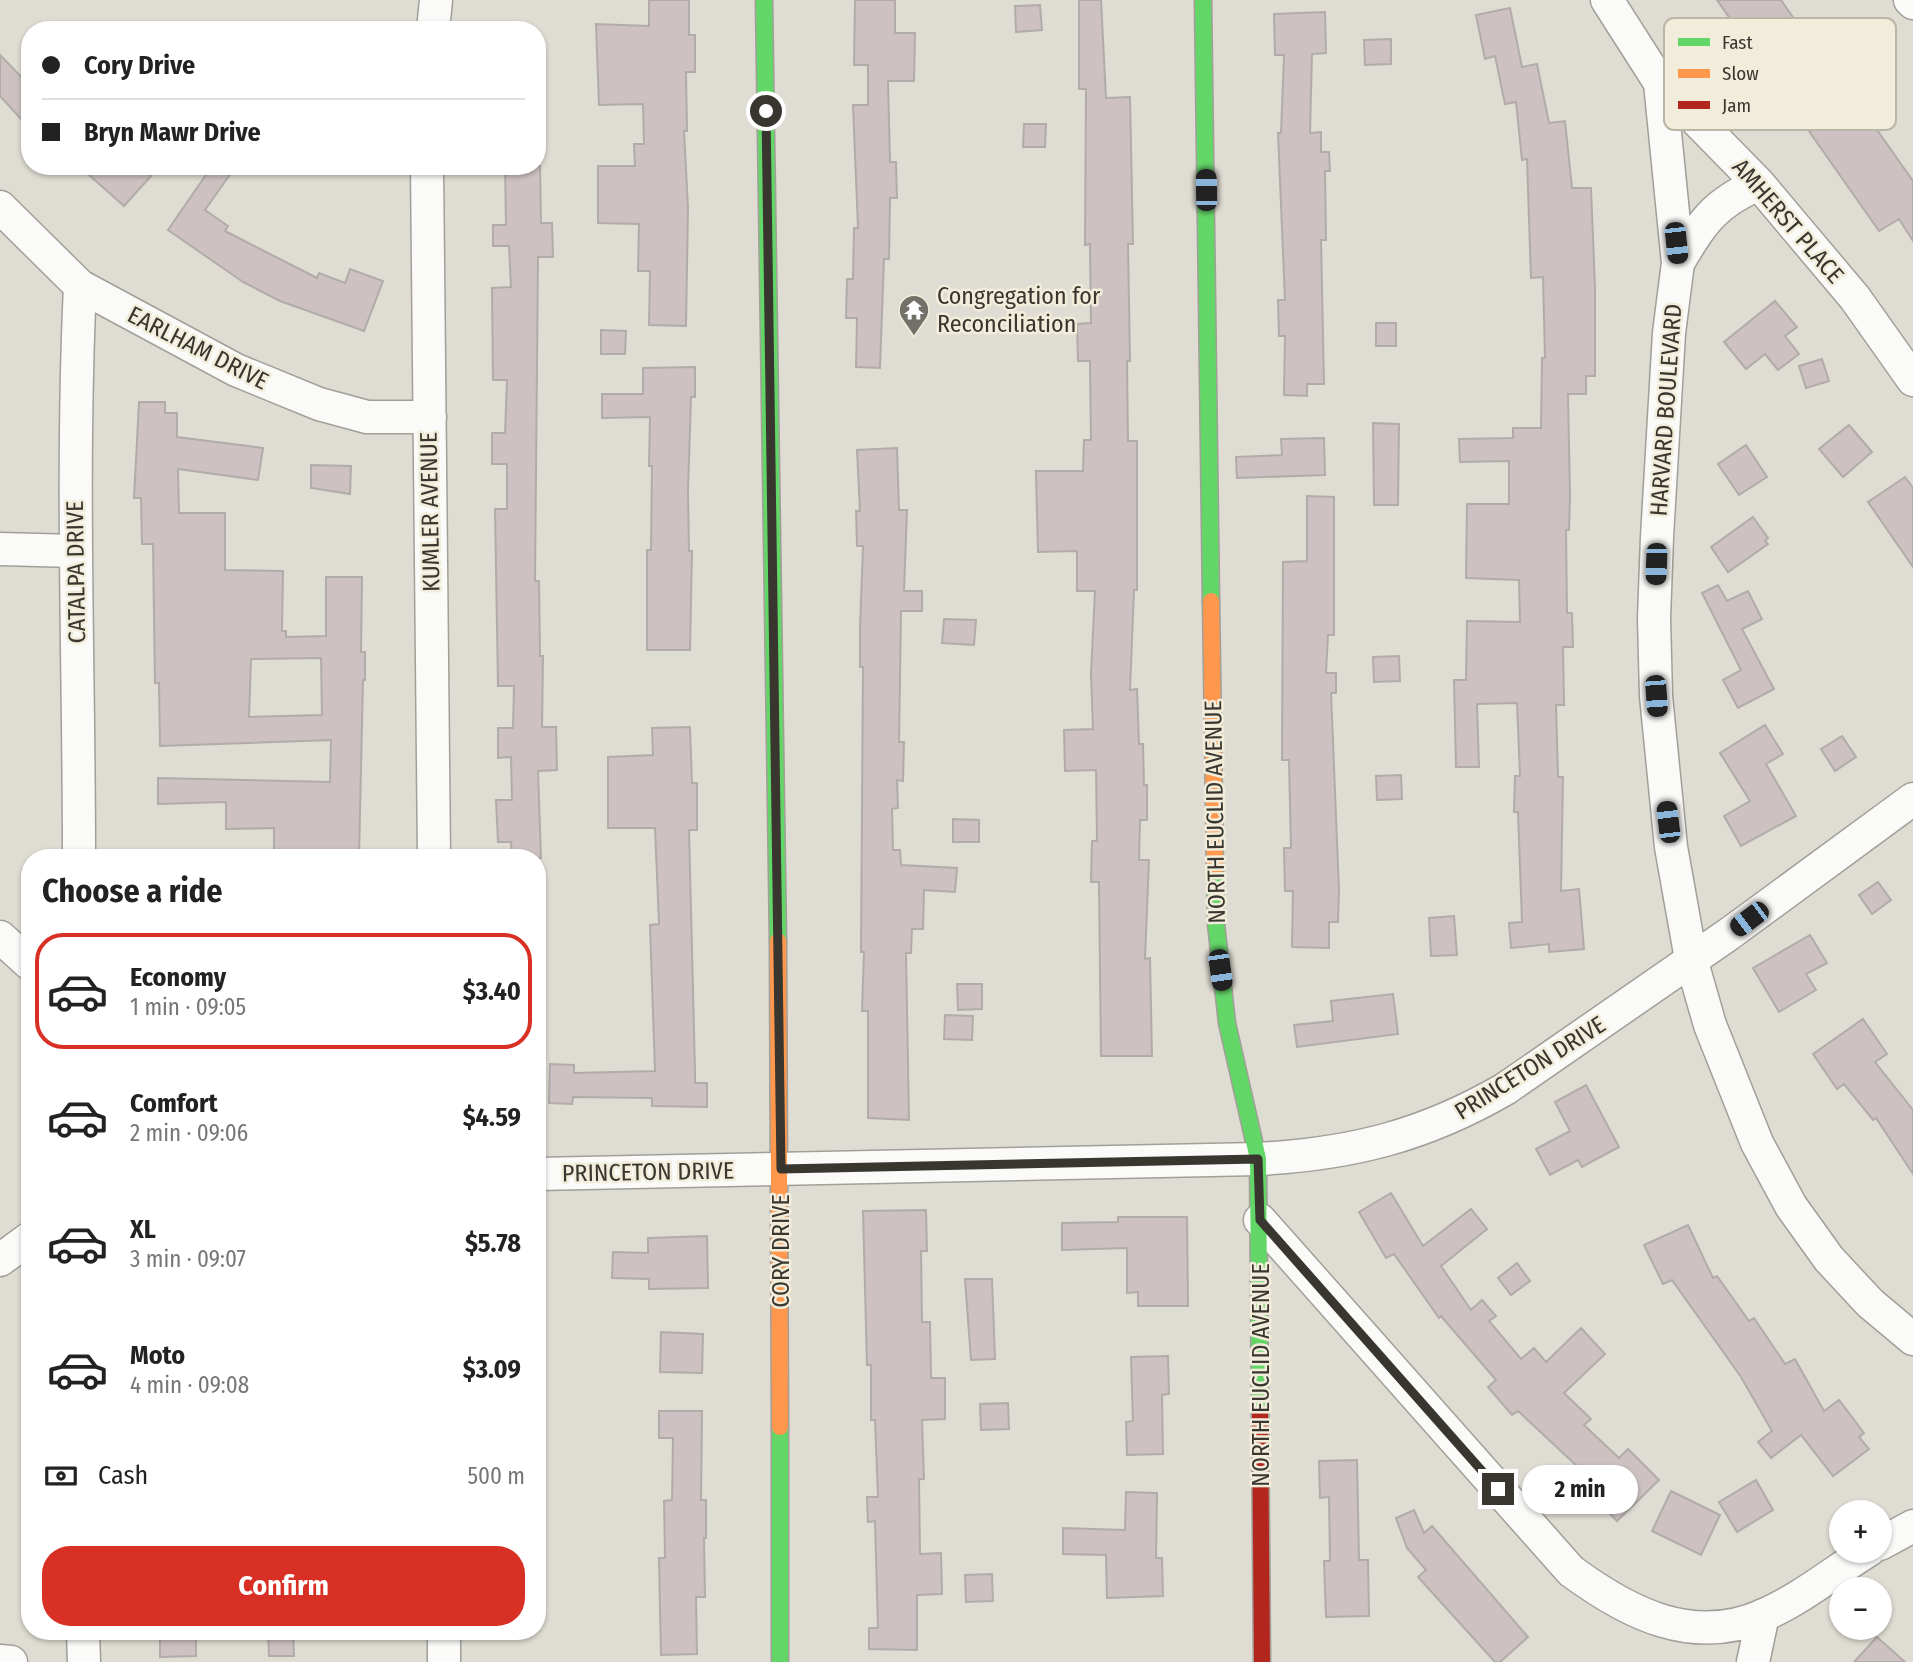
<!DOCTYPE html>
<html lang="en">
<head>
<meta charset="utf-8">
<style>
	:root { --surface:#fff; --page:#f6f6f6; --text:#222; --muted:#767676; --line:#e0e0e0; --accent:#d93025 }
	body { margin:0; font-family:"Fira Sans Condensed",sans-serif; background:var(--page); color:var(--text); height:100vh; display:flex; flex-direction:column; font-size:26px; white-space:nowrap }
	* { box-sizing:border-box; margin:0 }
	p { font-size:23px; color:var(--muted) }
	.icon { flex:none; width:38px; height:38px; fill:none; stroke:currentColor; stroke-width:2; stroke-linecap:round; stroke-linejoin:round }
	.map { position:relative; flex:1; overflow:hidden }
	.side { position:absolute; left:21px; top:849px; width:525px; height:791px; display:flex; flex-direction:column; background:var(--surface); border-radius:28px; box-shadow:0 2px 5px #0004 }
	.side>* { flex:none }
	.banner { position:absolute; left:21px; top:21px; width:525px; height:154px; border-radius:28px; box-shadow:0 2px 5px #0004; display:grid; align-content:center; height:154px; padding:0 21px; background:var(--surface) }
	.tools { position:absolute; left:1829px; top:1500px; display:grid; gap:14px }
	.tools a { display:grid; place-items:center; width:63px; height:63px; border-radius:50%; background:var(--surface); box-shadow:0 2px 5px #0004; font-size:35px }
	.end { position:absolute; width:32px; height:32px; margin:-16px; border:9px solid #38362f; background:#fff; box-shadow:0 0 0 4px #fff }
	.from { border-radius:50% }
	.bubble { position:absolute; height:49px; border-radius:24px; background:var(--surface); box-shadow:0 2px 5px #0004; font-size:23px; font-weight:700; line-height:49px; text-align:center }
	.car { position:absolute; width:21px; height:42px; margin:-21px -10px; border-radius:9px; box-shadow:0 0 5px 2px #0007; background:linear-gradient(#222 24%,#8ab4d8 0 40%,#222 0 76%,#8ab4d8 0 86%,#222 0) }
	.banner b { display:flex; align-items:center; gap:24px; height:66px; font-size:26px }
	.banner b+b { border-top:2px solid var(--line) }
	.banner i { width:18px; height:18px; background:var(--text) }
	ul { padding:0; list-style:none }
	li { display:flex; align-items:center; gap:21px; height:116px; margin:0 14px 10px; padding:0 7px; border:4px solid transparent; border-radius:28px }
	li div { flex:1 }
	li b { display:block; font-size:26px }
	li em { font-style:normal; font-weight:700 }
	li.selected { border-color:var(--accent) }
	li>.icon { width:63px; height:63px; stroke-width:1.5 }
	h2 { padding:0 21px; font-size:32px; line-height:84px }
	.pay { display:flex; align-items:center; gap:18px; height:77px; padding:0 21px; font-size:26px }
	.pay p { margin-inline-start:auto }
	.action { display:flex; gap:14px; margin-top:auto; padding:14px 21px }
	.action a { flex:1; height:80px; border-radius:28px; background:var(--accent); color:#fff; font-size:28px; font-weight:700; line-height:80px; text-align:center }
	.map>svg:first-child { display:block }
	.building { fill:#cdc1c1; stroke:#b1aca9; stroke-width:2; fill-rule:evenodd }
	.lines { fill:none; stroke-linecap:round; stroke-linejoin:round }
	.street-casing { stroke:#a19f98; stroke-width:35 }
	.fast-casing { stroke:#a19f98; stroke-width:19 }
	.slow-casing { stroke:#a19f98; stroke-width:19 }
	.jam-casing { stroke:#a19f98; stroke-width:19 }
	.street { stroke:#fafaf8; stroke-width:32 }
	.fast { stroke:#63d668; stroke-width:16 }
	.slow { stroke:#ff974d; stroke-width:16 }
	.jam { stroke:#b3261e; stroke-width:16 }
	.route { stroke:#38362f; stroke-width:9 }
	.labels { text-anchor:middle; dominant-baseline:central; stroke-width:5; stroke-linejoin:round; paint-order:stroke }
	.street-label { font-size:24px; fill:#38362f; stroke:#f2edda }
	.poi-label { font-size:24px; fill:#38362f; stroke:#f2edda; text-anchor:start }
	.key { fill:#f2edda; stroke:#bab6a7; stroke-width:2 }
	.key-label { font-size:19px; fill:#38362f }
</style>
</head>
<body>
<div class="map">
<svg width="1913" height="1662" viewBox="0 0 1913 1662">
	<rect width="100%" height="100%" fill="#dfdcd3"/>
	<!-- building -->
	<path class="building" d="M649,0H689V35H695V72H686L687,131H684L688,208L686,326L649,325L650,271H638L639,224L598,223V166H635L634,144H644L643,104L599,105L596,24L649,26Z
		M855,0H895V33H915L914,81H888L890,162H896L897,198H890L889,259H884L880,368L856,367L857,318H846L847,279H853L854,228H858L853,105H868V65H854Z
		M1079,0H1101L1106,98L1130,97L1133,244H1128L1130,361H1127L1128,441H1137V590H1134L1130,690L1137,689L1139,744H1143L1144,785H1147V820H1140L1139,860H1149L1145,959L1150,958L1152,1056H1101L1099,882H1091L1092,841H1097L1096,770L1065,771L1064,730L1093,729L1091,673L1095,591H1077V551L1038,552L1036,471H1083L1084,440H1091L1090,361H1078L1077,324L1091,323L1090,244L1085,245L1086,89H1079Z
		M1717,0H1781L1797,23L1792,26L1839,86L1844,83L1913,181V241L1899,219L1879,231Z
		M1040,5L1042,30L1016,32L1015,6Z
		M1510,8L1522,67L1537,64L1549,123L1565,121L1572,188H1591L1595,288V376H1586V394H1568L1570,496L1569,530H1566L1567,613H1572L1573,647H1563L1564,705H1556L1558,777H1563L1561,891L1579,889L1584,949L1549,952V944L1511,948L1509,923L1522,922L1518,812H1514L1515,776H1520L1517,703L1477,704L1479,767H1456L1454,680H1466L1467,621L1520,622L1519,580L1466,578L1467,504H1509V461L1460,462L1459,439L1513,438V428H1541L1542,358H1545L1543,277L1531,278L1527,159L1522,160L1516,102L1505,104L1495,56L1485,59L1476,15Z
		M1325,12L1326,53L1312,54L1310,133L1321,132V152H1329L1330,171H1325L1326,240H1321L1324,384H1307V396L1284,395L1285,336H1279L1278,300H1285L1278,133H1281L1284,55H1275L1274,14Z
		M1391,39V64L1365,65L1364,40Z
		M0,55L30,86V129L0,96Z
		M1024,124H1046L1045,147H1023Z
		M79,166H139L151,176L124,206Z
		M212,166H236L205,210L228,226L225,231L317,278L319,273L345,283L350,269L383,281L364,331L280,301L243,282L168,230Z
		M505,166H540L541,223H552L553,257H538L535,581H539L540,656H543L542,727H556L557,770L538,771L541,858H512L511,842H498L496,800H512L511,757L498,758V728H513L514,686H498L495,509H507V464H492V433H505L507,380H493L492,288L511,287L509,246H493V225H506Z
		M1775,301L1797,327L1785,336L1799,354L1778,370L1765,354L1746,369L1724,342Z
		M1376,323H1396V346H1376Z
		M601,330L626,331L625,354H601Z
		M1822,359L1829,381L1806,388L1799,366Z
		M695,367V397H691L688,491L689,551H692L690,650H647V550H651L652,466H649L650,417L602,418V394H643V368Z
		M139,402H165V413H177V437L263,448L258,480L178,469L179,513H225V570L283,571L282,631H286V637L326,636V577H362L361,652H365V680H363L359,858H274V828L226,829V802L158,804V778L330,782L331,740L160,746L159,683H155L153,544H142L141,498H134ZM321,658L322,715L249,717L251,659Z
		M1373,423L1399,424L1398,505H1374Z
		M1849,425L1872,452L1843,477L1819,449Z
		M1324,438L1325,475L1237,478L1236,457L1282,455L1281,439Z
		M1746,445L1767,477L1739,495L1718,464Z
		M897,448L899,510H907L904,591H922V611H901L899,742H904L903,781L897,780L898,808L892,809L893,850H900L901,865L957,868L955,892L924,890L923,929H912L911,953H906L909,1120L868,1118V1011H862L864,952H861L863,667H860V628L863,546H857L856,511H860L857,450Z
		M311,465L351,466L350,494L311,488Z
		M1905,477L1913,488V567L1868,502Z
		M1307,496L1334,497V635H1328L1326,673H1336V693H1331L1339,890L1338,922H1329V948L1292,947L1293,891H1285L1284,848H1291L1289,760H1282L1283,562L1307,561Z
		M1753,517L1768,538L1765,541L1768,544L1728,572L1711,547Z
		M1718,585L1727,601L1748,591L1762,619L1742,629L1774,689L1738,708L1723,680L1741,670L1702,593Z
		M944,619L976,620L974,645L942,643Z
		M1399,656L1400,681L1374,682L1373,657Z
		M1765,725L1783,754L1766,764L1796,816L1741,846L1724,816L1750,801L1720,753Z
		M690,727L692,783H697V830H689L695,1071V1083H707V1107L652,1106V1098L573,1097L572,1104L549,1103L550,1064L574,1065V1073L655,1071L650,925L659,924L655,828H608V757L653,755L652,728Z
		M1842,736L1856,757L1835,771L1821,749Z
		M1401,775L1402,799L1377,800L1376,776Z
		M953,819L979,820V842H953Z
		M1878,882L1891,900L1872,914L1859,895Z
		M1454,916L1457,955L1431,956L1429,918Z
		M1810,935L1827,963L1806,974L1816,990L1779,1012L1753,968Z
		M957,984H982V1009L958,1010Z
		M1393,994L1398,1034L1297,1047L1294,1025L1333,1021L1331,1001Z
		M945,1015L973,1016L972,1040L944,1039Z
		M1863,1019L1887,1054L1875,1062L1913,1110V1174L1876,1118L1873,1120L1844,1084L1837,1089L1813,1054Z
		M1586,1085L1619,1147L1582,1167L1578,1160L1550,1175L1536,1149L1570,1131L1555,1102Z
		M1391,1193L1423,1246L1471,1209L1487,1229L1441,1266L1471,1310L1482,1300L1496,1316L1489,1321L1521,1359L1534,1348L1546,1362L1581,1328L1605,1354L1564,1393L1591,1419L1584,1425L1619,1458L1628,1449L1659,1480L1617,1521L1586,1490L1594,1482L1518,1411L1512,1415L1488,1387L1496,1380L1441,1316L1439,1318L1394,1254L1386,1258L1359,1212Z
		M926,1210L927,1251H921L922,1322H930L931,1378H945V1419L922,1420L924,1479H919L920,1554L941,1553L942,1594L917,1595V1650L869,1649V1628H878L875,1521L868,1522L867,1497H878L875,1420H871V1365H867L863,1211Z
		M1118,1217H1187L1188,1306H1138V1292L1127,1293V1248L1062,1250V1223L1118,1222Z
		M1688,1225L1713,1278L1717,1276L1749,1321L1754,1318L1785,1364L1795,1359L1824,1411L1839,1400L1864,1433L1859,1437L1869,1449L1833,1476L1801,1435L1771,1458L1758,1442L1772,1431L1741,1377L1672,1280L1663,1284L1644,1245Z
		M707,1236L708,1288L649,1289V1279L612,1278L613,1252L648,1253V1238Z
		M1517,1263L1530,1281L1511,1295L1498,1278Z
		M965,1279H992L995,1359L971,1360Z
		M661,1332L703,1334L702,1373L660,1372Z
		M1168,1356L1169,1394L1162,1395L1163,1454L1127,1455L1126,1422L1133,1421L1131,1357Z
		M1008,1403L1009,1429L981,1430L980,1404Z
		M659,1411H702L701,1500H706V1538H704L705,1597H696L697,1654L661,1655L659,1558H665L664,1501L672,1500L673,1438H659Z
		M1357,1460L1359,1560H1368L1369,1616L1326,1617L1324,1561H1330L1329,1497L1320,1498L1319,1461Z
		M1756,1480L1773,1510L1737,1532L1719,1502Z
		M1671,1491L1720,1515L1701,1555L1652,1531Z
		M1126,1492L1157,1493L1156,1558H1162L1163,1596L1107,1598L1106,1555L1063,1554V1528L1125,1530Z
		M1414,1510L1424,1533L1432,1526L1528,1637L1500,1662H1495L1418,1577L1426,1570L1407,1548L1396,1518Z
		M992,1574L993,1601L966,1602L965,1575Z
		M160,1631H196V1656L160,1657Z
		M268,1631H293L294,1656H269Z
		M1877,1637L1905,1662H1854Z"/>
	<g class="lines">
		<!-- street casing -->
		<g class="street-casing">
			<path id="street" d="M1607,0L1660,83L1759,184L1855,298L1913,380
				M1910,0L1913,3
				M433,30L436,0
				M1660,83L1678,263L1669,333L1657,537L1654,618L1656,696L1671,847L1691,959L1710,1025L1757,1143L1791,1206L1829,1259L1870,1303L1913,1339
				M427,166L434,858
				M0,207L80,286L236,370L319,404L367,417H430
				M1678,263C1702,223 1714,203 1759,184
				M0,549L75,551
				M79,858C79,667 71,476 80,286
				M0,937L30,964
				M537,1174L1258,1159C1351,1154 1424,1136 1505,1089L1729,934L1913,799
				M1260,1220L1571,1571C1628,1613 1693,1647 1764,1615C1801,1599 1835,1571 1869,1550
				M0,1260L30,1238
				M1880,1544L1913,1526
				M83,1631L84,1662
				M444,1631V1662
				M0,1661L11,1662
				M1753,1662L1763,1615"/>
		</g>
		<!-- fast casing -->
		<g class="fast-casing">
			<path id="fast" d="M764,0L778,941
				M1203,0L1211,601
				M1215,869L1216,924L1227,1023L1258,1159L1260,1415
				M780,1662V1427"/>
		</g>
		<!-- slow casing -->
		<g class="slow-casing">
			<path id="slow" d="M1211,601L1215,869
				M778,941L780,1427"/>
		</g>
		<!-- jam casing -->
		<g class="jam-casing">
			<path id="jam" d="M1260,1415L1262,1662"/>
		</g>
		<!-- street -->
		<use href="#street" class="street"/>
		<!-- fast -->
		<use href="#fast" class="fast"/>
		<!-- slow -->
		<use href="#slow" class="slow"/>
		<!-- jam -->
		<use href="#jam" class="jam"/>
	</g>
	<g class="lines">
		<!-- route -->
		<path class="route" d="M766,111L781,1169L1258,1159L1260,1220L1498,1489"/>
	</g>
	<!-- icons -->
	<defs>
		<g id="temple-pin" transform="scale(1.575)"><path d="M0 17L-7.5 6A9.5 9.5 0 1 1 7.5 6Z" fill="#727068" stroke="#f2edda"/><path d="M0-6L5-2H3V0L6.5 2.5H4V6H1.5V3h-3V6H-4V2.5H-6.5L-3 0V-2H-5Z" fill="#fff"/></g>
	</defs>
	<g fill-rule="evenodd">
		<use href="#temple-pin" x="914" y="310"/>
	</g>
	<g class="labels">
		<!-- street labels -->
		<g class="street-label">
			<text transform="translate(1788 221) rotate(49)">AMHERST PLACE</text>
			<text transform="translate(198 348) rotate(27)">EARLHAM DRIVE</text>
			<text transform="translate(1666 410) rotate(-86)">HARVARD BOULEVARD</text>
			<text transform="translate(430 512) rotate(-91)">KUMLER AVENUE</text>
			<text transform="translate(76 572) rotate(-91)">CATALPA DRIVE</text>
			<text transform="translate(1215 812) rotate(-91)">NORTH EUCLID AVENUE</text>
			<text transform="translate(1530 1068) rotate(-32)">PRINCETON DRIVE</text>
			<text transform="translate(648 1172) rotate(-1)">PRINCETON DRIVE</text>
			<text transform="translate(781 1251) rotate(-90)">CORY DRIVE</text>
			<text transform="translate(1261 1375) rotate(-90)">NORTH EUCLID AVENUE</text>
		</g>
		<!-- poi labels -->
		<g class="poi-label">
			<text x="937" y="296">Congregation for<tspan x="937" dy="28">Reconciliation</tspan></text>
		</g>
	</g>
	<!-- legend -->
	<rect x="1664" y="18" width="232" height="112" rx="10" class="key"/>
	<rect x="1678" y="38" width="32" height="8" fill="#63d668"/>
	<rect x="1678" y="69" width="32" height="9" fill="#ff974d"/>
	<rect x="1678" y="101" width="32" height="8" fill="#b3261e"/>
	<g class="key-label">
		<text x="1722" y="49">Fast</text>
		<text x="1722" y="80">Slow</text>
		<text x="1722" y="112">Jam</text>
	</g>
</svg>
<div class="tools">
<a>+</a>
<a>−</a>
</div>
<i class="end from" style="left:766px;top:111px"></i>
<i class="end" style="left:1498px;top:1489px"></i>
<div class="bubble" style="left:1522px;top:1465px;width:116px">2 min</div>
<i class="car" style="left:1206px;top:190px;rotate:359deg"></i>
<i class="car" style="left:1676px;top:243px;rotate:174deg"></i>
<i class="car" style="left:1656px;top:564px;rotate:182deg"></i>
<i class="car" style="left:1656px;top:696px;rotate:176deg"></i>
<i class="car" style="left:1668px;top:822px;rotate:353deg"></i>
<i class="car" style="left:1749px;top:919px;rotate:233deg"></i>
<i class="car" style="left:1220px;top:970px;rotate:172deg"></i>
<div class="banner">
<b><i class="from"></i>Cory Drive</b>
<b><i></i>Bryn Mawr Drive</b>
</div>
<section class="side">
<h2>Choose a ride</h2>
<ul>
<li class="selected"><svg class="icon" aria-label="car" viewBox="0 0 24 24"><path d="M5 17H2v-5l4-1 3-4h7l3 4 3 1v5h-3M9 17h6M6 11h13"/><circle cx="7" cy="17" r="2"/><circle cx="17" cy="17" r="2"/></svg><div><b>Economy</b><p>1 min · 09:05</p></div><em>$3.40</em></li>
<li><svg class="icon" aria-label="car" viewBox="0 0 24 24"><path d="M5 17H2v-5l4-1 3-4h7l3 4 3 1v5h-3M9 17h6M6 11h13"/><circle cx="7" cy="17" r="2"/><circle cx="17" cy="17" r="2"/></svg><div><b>Comfort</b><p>2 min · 09:06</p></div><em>$4.59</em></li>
<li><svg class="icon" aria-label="car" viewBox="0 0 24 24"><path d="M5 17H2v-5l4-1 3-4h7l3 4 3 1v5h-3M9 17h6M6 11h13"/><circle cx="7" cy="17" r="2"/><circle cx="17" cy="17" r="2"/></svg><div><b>XL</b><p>3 min · 09:07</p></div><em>$5.78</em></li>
<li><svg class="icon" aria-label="car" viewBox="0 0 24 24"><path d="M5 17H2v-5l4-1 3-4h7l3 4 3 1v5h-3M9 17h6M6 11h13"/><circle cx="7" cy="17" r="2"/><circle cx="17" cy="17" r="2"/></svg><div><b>Moto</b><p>4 min · 09:08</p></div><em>$3.09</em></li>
</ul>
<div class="pay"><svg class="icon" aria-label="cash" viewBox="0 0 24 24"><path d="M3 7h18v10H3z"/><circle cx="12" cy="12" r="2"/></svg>Cash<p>500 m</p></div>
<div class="action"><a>Confirm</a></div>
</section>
</div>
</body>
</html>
